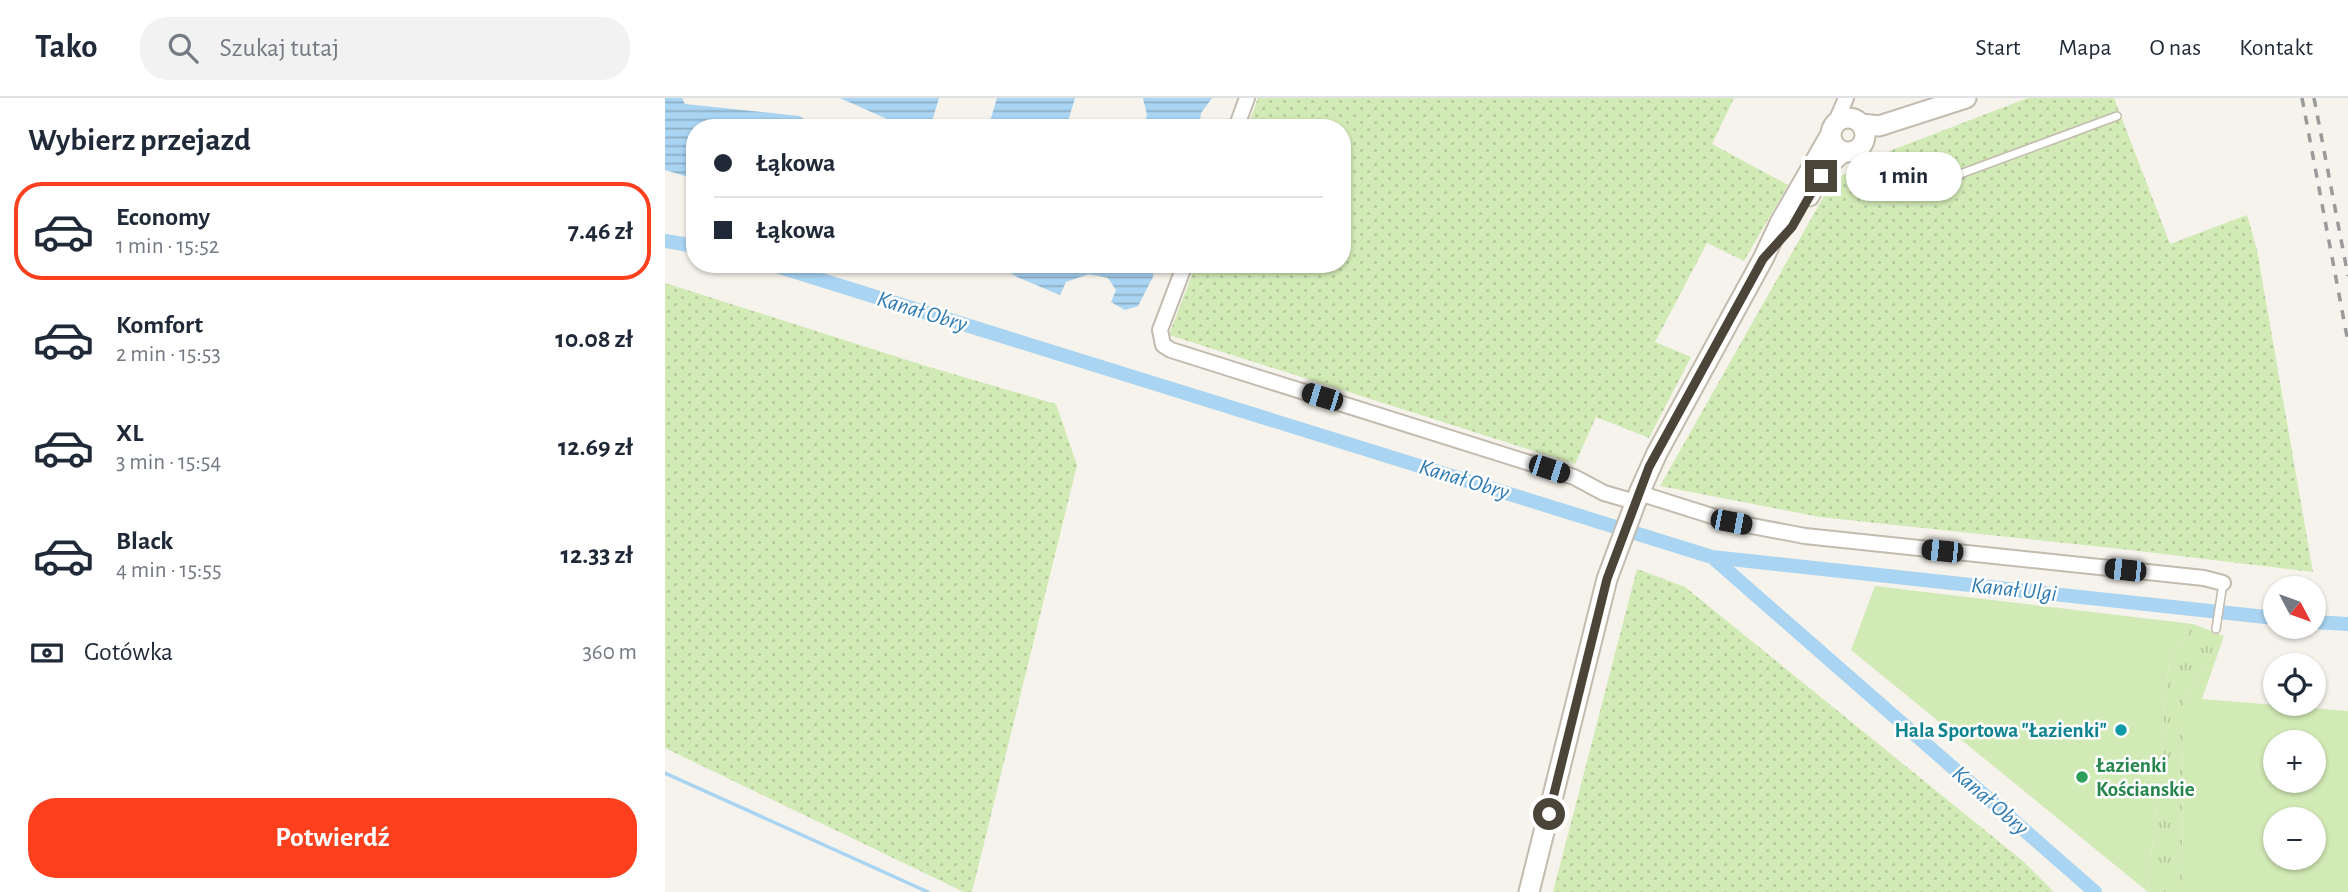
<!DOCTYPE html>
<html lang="pl">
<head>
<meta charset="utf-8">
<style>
	:root { --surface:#fff; --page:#f2f2f3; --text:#1f2937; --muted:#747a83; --line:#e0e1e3; --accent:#fc3f1d }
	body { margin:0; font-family:"Alegreya Sans",sans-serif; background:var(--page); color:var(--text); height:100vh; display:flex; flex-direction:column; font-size:26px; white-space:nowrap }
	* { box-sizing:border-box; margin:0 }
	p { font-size:23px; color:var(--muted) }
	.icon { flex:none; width:38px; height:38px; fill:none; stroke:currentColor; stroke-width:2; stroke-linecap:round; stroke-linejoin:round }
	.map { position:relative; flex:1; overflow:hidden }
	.side { display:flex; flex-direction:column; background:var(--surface); width:665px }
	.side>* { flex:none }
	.top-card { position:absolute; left:21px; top:21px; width:665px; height:154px; border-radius:28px; box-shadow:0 2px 5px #0004; display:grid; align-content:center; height:154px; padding:0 28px; background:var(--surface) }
	.needle { width:46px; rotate:131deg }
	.fabs { position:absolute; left:1598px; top:478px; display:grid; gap:14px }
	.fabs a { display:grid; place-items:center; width:63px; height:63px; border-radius:50%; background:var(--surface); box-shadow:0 2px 5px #0004; font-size:35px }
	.end { position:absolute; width:32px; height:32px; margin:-16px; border:9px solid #4b4439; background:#fff; box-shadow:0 0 0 4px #fff }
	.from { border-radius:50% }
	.bubble { position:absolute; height:49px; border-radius:24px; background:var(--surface); box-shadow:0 2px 5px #0004; font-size:23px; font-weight:700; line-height:49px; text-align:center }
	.car { position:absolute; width:21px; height:42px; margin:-21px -10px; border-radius:9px; box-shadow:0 0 5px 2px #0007; background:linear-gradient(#222 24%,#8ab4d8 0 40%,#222 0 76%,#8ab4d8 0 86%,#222 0) }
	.top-card b { display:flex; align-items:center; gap:24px; height:66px; font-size:26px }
	.top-card b+b { border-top:2px solid var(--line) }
	.top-card i { width:18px; height:18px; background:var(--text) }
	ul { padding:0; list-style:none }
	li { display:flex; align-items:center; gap:21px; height:98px; margin:0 14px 10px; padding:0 14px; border:4px solid transparent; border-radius:28px }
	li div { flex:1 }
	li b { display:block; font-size:26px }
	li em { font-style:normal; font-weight:700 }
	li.on { border-color:var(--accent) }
	li>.icon { width:63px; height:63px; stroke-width:1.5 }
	h2 { padding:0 28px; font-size:32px; line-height:84px }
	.pay { display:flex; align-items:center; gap:18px; height:77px; padding:0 28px; font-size:26px }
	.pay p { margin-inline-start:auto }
	.cta { display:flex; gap:14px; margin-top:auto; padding:14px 28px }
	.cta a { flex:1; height:80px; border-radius:28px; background:var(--accent); color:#fff; font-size:28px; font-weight:700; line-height:80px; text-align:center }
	header { display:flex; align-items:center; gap:42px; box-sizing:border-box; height:98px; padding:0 35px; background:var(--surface); border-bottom:2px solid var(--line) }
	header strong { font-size:33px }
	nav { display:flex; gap:38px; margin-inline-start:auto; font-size:24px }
	.search { width:490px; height:63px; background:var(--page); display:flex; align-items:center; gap:18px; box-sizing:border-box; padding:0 24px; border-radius:28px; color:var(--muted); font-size:26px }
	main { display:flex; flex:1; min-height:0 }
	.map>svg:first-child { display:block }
	.grass { fill:url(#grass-dots) }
	.park { fill:url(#park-tufts) }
	.pitch { fill:#d2eab5; fill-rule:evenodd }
	.water { fill:url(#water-rules) }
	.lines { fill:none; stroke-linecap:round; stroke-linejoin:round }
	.stream { stroke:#a9d4f2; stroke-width:3.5 }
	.canal { stroke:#a9d4f2; stroke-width:14 }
	.service-casing { stroke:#c2bbae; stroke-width:10 }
	.minor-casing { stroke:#c2bbae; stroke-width:18 }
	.tertiary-casing { stroke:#c2bbae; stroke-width:23 }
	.service { stroke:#fff; stroke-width:7 }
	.minor { stroke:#fff; stroke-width:14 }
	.tertiary { stroke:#fff; stroke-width:19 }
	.rail { stroke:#9a9a9a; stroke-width:3.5; stroke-dasharray:9 9; stroke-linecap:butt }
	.route { stroke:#4b4439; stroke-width:9 }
	.culture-dot { fill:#0f9aa8; stroke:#fff; stroke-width:2.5 }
	.leisure-dot { fill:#2e9e5b; stroke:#fff; stroke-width:2.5 }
	.labels { text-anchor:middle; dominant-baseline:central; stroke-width:5; stroke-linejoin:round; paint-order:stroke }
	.culture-label { font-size:21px; font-weight:bold; fill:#0d838f; stroke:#fff; text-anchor:end }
	.leisure-label { font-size:21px; font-weight:bold; fill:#27864d; stroke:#fff; text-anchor:start }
	.water-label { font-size:23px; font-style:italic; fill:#2e7ab2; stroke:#fff }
</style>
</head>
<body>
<header>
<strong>Tako</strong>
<div class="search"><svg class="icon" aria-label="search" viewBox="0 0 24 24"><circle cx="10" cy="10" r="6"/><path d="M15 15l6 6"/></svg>Szukaj tutaj</div>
<nav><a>Start</a><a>Mapa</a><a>O nas</a><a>Kontakt</a></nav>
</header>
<main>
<section class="side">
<h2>Wybierz przejazd</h2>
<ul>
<li class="on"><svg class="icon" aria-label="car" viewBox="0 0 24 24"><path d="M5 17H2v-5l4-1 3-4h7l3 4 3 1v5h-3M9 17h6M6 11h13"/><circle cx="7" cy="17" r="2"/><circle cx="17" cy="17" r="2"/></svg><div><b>Economy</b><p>1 min · 15:52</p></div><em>7.46 zł</em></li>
<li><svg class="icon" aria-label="car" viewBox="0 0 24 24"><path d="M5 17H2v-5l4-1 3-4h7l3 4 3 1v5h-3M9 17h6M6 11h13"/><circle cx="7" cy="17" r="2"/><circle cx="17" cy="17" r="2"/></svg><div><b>Komfort</b><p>2 min · 15:53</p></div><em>10.08 zł</em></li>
<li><svg class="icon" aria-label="car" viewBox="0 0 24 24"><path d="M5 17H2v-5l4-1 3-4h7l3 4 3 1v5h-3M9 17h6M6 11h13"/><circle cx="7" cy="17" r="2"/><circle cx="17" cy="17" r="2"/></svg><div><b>XL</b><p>3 min · 15:54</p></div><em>12.69 zł</em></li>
<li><svg class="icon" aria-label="car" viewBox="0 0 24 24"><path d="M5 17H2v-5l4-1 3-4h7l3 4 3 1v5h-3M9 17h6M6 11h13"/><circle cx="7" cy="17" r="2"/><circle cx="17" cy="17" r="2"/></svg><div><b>Black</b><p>4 min · 15:55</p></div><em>12.33 zł</em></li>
</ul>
<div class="pay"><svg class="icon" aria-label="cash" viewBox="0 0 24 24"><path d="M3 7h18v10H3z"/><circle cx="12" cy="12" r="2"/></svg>Gotówka<p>360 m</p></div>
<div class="cta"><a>Potwierdź</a></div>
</section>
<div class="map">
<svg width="1683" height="794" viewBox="0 0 1683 794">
	<defs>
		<pattern id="grass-dots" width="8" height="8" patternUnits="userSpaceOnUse" patternTransform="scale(1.75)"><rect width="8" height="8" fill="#d2eab5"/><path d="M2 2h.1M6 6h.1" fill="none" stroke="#b6ca9c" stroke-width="1.8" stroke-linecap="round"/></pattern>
		<pattern id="park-tufts" width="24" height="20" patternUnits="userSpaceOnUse" patternTransform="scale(1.75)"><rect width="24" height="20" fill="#d2eab5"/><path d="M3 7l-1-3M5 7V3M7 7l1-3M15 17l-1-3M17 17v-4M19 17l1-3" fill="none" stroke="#b6ca9c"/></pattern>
		<pattern id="water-rules" width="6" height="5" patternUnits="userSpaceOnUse" patternTransform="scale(1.75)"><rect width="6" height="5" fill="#a9d4f2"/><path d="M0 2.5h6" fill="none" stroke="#8caec5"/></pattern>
	</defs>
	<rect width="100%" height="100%" fill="#f6f3ec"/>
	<!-- grass -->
	<path class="grass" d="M593,0H1069L1047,46L1123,87L1079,163L1042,145L990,244L1026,259L984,340L931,319L910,366L504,237L531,166H677V30H582Z
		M1363,0H1449L1505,146L1582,117L1592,152L1648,474L1457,451L1155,419L995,388L1168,82L1227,52Z
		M0,185L261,268L391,306L412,367L307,794H299L0,650Z
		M972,471L1020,489L1359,764L1389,794H888Z"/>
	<!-- park -->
	<path class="park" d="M1528,526L1559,538L1518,605L1517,794H1483L1504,564Z"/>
	<!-- pitch -->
	<path class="pitch" d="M1210,488L1528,526L1504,564L1483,794L1186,552Z
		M1559,538L1537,601L1683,613V794H1517L1518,605ZM1610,644H1648V682H1610ZM1610,721H1648V760H1610Z"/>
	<!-- water -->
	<path class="water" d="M0,0H17L20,6L135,18L152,30H30V81L0,72Z
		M175,0H274L265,30H242Z
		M332,0H410L401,30H323Z
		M478,0H547L536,15L534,30H478L482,17Z
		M330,166H489L488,179L473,208L460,212L446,204L451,192L443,180L424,176L401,184L395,197L352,179Z"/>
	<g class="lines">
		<!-- stream -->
		<path class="stream" d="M0,675L263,794"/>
		<!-- canal -->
		<path class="canal" d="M0,143L30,148
			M105,166L1047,459L1430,794
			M1047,459L1610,520
			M1648,524L1683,526"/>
		<!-- service casing -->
		<g class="service-casing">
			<path id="service" d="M1196,49C1209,62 1210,81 1224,94L1241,96L1452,18
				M1551,531L1558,485"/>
		</g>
		<!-- minor casing -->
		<g class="minor-casing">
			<path id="minor" d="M1170,26L1181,0
				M571,30L582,0
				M520,166L495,232L498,247L506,252L909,379L939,395L970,404
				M974,395L1066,424L1140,438L1539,480L1558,485"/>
		</g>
		<!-- tertiary casing -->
		<g class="tertiary-casing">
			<path id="tertiary" d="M1166 37a17 17 0 1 1 34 0a17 17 0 1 1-34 0Z
				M1197,26L1214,28L1301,0
				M1144,98C1153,82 1163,64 1179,54
				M864,794L942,481L974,395L992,355L1098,161L1116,123L1166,36"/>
		</g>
		<!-- service -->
		<use href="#service" class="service"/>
		<!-- minor -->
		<use href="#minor" class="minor"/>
		<!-- tertiary -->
		<use href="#tertiary" class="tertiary"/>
		<!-- rail -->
		<path class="rail" d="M1637,0L1683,244
			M1649,0L1683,178"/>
	</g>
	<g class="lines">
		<!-- route -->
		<path class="route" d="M884,716L942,481L984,369L1098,161L1127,129L1156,78"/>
	</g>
	<!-- markers -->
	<circle class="culture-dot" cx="1456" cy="632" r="7"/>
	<circle class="leisure-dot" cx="1417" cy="679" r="7"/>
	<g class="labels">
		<!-- culture labels -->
		<g class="culture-label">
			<text x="1442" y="632">Hala Sportowa "Łazienki"</text>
		</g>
		<!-- leisure labels -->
		<g class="leisure-label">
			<text x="1431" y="667">Łazienki<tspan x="1431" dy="24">Kościanskie</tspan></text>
		</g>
		<!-- water labels -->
		<g class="water-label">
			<text transform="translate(257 214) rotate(17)">Kanał Obry</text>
			<text transform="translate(799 382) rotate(17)">Kanał Obry</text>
			<text transform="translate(1349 492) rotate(6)">Kanał Ulgi</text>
			<text transform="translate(1325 703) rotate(41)">Kanał Obry</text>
		</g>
	</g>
</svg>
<div class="fabs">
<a><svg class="needle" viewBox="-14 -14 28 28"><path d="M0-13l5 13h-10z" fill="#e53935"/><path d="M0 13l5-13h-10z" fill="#747a83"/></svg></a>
<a><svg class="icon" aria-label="locate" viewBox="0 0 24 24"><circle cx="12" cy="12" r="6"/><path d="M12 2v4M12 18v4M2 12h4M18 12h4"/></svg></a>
<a>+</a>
<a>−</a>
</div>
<i class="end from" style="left:884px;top:716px"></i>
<i class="end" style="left:1156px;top:78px"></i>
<div class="bubble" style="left:1181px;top:54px;width:116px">1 min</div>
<i class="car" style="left:657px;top:299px;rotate:287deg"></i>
<i class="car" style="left:884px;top:371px;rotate:108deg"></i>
<i class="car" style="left:1066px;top:424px;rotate:101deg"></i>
<i class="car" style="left:1277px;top:453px;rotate:276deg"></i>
<i class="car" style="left:1460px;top:472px;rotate:276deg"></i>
<div class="top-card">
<b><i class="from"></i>Łąkowa</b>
<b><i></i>Łąkowa</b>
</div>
</div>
</main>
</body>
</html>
